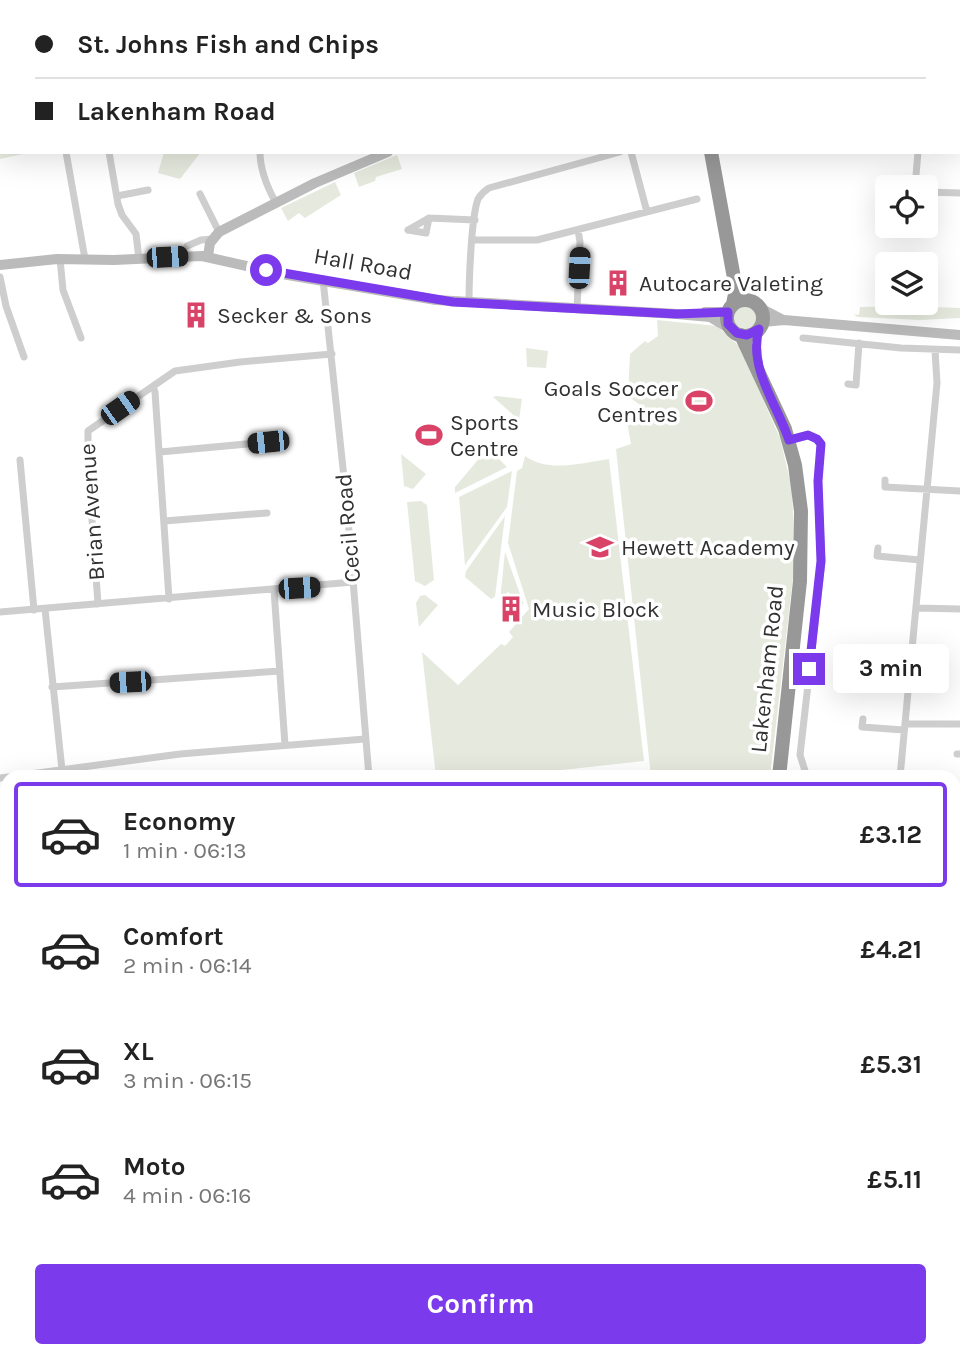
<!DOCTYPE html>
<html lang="en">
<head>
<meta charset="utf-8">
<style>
	:root { --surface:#fff; --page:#f2f2f2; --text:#222; --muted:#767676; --line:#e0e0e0; --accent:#7c3aed }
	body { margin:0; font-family:Karla,sans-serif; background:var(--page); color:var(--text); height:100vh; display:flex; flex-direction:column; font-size:26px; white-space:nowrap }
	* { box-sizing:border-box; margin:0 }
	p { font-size:23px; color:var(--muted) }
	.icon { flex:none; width:38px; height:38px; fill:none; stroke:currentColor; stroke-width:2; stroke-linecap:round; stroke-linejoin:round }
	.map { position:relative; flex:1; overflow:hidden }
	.drawer { position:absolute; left:0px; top:770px; width:961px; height:588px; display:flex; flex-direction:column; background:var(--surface); border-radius:21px 21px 0 0; box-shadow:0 7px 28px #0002 }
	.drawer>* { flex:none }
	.top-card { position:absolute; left:0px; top:0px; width:961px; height:154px; box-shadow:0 7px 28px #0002; display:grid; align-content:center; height:154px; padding:0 35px; background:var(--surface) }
	.tools { position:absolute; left:875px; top:175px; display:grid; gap:14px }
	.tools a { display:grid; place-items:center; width:63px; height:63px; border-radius:7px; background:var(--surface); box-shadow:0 7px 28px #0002; font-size:35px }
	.end { position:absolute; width:32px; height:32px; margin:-16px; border:9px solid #7c3aed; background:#fff; box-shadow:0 0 0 4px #fff }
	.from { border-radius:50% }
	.bubble { position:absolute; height:49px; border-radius:7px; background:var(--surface); box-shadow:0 7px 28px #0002; font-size:23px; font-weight:700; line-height:49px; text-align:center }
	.car { position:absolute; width:21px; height:42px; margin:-21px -10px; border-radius:9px; box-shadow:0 0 5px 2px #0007; background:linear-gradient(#222 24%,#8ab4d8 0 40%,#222 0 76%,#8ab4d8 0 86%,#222 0) }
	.top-card b { display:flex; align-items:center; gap:24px; height:66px; font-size:26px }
	.top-card b+b { border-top:2px solid var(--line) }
	.top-card i { width:18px; height:18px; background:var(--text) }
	ul { padding:12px 0 0; list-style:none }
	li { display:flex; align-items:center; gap:21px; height:105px; margin:0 14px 10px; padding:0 21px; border:4px solid transparent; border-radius:7px }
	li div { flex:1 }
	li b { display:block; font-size:26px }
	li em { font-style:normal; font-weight:700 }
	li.current { border-color:var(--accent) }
	li>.icon { width:63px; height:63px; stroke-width:1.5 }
	.cta { display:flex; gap:14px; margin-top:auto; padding:14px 35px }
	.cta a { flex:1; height:80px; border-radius:7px; background:var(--accent); color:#fff; font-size:28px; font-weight:700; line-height:80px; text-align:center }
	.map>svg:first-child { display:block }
	.green { fill:#e6eade }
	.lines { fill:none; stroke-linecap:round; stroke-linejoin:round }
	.street { stroke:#cecece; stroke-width:7 }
	.secondary { stroke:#bbb; stroke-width:10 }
	.primary { stroke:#a9a9a9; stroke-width:12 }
	.highway { stroke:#989898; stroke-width:14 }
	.rail-casing { stroke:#868686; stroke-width:4.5 }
	.rail { stroke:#fff; stroke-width:2; stroke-dasharray:5; stroke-linecap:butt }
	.route { stroke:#7c3aed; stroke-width:9 }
	.labels { text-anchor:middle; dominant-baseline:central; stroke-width:7; stroke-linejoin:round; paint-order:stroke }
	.street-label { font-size:23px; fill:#313131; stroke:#fff }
	.poi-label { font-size:23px; fill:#313131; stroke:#fff; text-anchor:start }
</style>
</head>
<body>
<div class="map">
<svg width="960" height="1358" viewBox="0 0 960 1358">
	<rect width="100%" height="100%" fill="#fff"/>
	<!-- green -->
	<path class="green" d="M0,102H2V152H32L0,159Z
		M164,152H201L180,179L158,173Z
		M397,155L402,169L376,177L375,181L359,187L354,173Z
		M335,182L341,195L305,218L299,213L288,221L281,208Z
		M731 317a14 14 0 1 1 28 0a14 14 0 1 1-28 0Z
		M908,306L960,308V318L921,320L857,317L854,314L859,315L860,307Z
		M657,320L717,326L740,347L780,438L792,489L795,560L770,777H651L616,449L631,444L626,417L640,405L628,396L630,354L645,341L648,343L658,336Z
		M526,348L548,351L546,368L527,367Z
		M497,396L522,399L519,420L493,397Z
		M488,448L507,467L455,493V487Z
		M401,454L426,474L413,489L404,486Z
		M525,456C549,473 581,463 609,459L644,761L499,777H436L422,652L458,685L501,644L505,646L513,637L509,632L529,609L508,543L517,471L522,468Z
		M512,471L507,507L465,565L459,497Z
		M421,501L427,505L434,580L425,586L415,581L407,502Z
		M505,516L495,597L491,599L465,577L466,571Z
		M505,552L524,605L508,592L500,600Z
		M425,595L438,605L419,627L416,603L420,596Z
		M637,770L638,777H576Z
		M7,834L5,886H0V835Z
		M0,1262L7,1267V1334L0,1328Z"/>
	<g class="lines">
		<!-- street -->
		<path class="street" d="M14,0V2
			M75,0V2
			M355,0L356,2
			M438,0L439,2
			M616,0V2
			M159,2V0
			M263,2L264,0
			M540,2L542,0
			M66,152L85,259
			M109,152L118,204L122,215L136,234L139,259
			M260,152C260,171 267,187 276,203
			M631,152L647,212
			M915,187L918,152
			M926,192L960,193
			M200,194L219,232
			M117,196L148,190
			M408,230L429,218L475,220
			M408,230L426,233L429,218
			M473,240H537L697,199
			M187,246L201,240L212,239
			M60,259L63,290L81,338
			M0,277L6,306L24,357
			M323,280L347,506L369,777
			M469,303C469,282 471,218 478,199C481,194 484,191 489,188L620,152
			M577,309L580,242L578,230
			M803,338L901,348L960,350
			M848,384L856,385L859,343
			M153,386L155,392L169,599
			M788,440L808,435L817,439L821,445L818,481L822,561L800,755L807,777
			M160,452L268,442
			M20,460L34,610
			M885,480V487L960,491
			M164,521L267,513
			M878,548L877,556L920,560
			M274,590L285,745
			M98,604L88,463V431L175,371L240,362L332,354
			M917,608L960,609
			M45,609L62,770
			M0,612L353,582
			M871,649L870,656L939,663L940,655
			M52,687L280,671
			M863,719L862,727L904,730
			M905,724H960
			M957,754H960
			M900,777L937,383L935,350
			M0,778L180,754L365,739
			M954,974L960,973
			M860,1351L879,1358
			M917,1351L918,1358
			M87,1358L92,1351
			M194,1358L199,1351
			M226,1358L229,1351
			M337,1358L340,1351
			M543,1358L545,1351
			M596,1358L598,1351
			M676,1358L681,1351
			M847,1358V1351"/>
		<!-- secondary -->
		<path class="secondary" d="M496,0L497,2
			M173,2L176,0
			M0,99L2,98
			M208,256L210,243L219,232L315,183L388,152
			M0,265L57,259L114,260L202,256L282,274L436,300L677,314L710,317L732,330
			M760,308L783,320
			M705,312H728
			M763,322L784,320L960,335"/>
		<!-- primary -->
		<path class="primary" d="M0,999L7,998
			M0,1120L7,1124
			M381,1351L391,1358"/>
		<!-- highway -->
		<path class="highway" d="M680,0V2
			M711,152L736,289L733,304
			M727 318a18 18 0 1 1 36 0a18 18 0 1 1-36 0Z
			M741,335L785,429L795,465L801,511L800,581L779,777
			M954,881H960
			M718,1358L719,1351"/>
		<!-- rail casing -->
		<g class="rail-casing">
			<path id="rail" d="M902,0L905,2
				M959,31L960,32"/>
		</g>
		<!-- rail -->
		<use href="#rail" class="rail"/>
	</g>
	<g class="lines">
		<!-- route -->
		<path class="route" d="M266,270L453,302L677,314L728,312V324L737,333L747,335L759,329C748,368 777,404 789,440L808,435L817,439L821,444L818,481L821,561L809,669"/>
	</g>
	<!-- icons -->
	<defs>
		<g id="building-bare" transform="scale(2.1)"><path d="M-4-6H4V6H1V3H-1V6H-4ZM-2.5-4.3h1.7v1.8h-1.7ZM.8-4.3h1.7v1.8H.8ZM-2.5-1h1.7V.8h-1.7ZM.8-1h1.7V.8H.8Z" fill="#d94367" stroke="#fff" stroke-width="2.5" paint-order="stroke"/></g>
		<g id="stadium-bare" transform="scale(2.1)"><path d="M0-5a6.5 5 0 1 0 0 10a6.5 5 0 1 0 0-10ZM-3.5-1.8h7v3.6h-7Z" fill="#d94367" stroke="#fff" stroke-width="2.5" paint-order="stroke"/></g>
		<g id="school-bare" transform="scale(2.1)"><path d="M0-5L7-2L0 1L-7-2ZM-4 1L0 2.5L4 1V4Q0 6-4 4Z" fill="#d94367" stroke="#fff" stroke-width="2.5" paint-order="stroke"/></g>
	</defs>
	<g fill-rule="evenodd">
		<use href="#building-bare" x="618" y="283"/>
		<use href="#building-bare" x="196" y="315"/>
		<use href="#stadium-bare" x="699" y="401"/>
		<use href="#stadium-bare" x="429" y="435"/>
		<use href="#school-bare" x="600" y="547"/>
		<use href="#building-bare" x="511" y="609"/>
	</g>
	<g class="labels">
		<!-- street labels -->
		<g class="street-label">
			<text transform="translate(363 264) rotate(10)">Hall Road</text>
			<text transform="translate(92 512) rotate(-94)">Brian Avenue</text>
			<text transform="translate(348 528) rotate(-95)">Cecil Road</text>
			<text transform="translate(767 669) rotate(-84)">Lakenham Road</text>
		</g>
		<!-- poi labels -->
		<g class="poi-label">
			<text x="639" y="283">Autocare Valeting</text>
			<text x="217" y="315">Secker &amp; Sons</text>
			<text x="678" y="388" text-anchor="end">Goals Soccer<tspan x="678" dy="26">Centres</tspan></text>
			<text x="450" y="422">Sports<tspan x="450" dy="26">Centre</tspan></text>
			<text x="621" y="547">Hewett Academy</text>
			<text x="532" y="609">Music Block</text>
		</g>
	</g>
</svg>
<div class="tools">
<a><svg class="icon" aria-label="locate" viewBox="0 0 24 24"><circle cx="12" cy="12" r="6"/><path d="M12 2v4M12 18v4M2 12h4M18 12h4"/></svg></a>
<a><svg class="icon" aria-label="layers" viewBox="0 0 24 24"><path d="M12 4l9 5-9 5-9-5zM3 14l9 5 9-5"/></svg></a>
</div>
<i class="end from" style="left:266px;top:270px"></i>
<i class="end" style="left:809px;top:669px"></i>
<div class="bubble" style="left:833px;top:644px;width:116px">3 min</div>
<i class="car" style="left:167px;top:257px;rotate:87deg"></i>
<i class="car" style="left:579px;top:268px;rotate:3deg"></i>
<i class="car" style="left:120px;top:408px;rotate:55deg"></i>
<i class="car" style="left:268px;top:442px;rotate:264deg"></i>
<i class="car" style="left:299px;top:588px;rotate:86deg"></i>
<i class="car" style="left:130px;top:682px;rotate:267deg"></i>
<div class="top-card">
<b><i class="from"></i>St. Johns Fish and Chips</b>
<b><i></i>Lakenham Road</b>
</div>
<section class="drawer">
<ul>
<li class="current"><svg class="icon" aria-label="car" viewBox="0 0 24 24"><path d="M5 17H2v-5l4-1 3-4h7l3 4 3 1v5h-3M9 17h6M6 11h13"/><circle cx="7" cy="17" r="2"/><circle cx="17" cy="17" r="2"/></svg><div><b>Economy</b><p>1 min · 06:13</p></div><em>£3.12</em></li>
<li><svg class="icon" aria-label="car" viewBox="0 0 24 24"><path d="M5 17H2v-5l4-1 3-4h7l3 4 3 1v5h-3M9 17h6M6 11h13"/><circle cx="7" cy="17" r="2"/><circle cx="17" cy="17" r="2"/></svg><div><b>Comfort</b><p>2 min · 06:14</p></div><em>£4.21</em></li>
<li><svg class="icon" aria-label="car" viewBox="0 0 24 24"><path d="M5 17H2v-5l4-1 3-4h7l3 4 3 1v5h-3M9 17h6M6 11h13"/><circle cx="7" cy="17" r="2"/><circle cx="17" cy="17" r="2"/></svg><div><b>XL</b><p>3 min · 06:15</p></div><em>£5.31</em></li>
<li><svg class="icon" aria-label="car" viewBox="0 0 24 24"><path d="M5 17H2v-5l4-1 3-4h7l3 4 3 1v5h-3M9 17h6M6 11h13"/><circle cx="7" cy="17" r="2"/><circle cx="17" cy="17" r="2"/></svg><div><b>Moto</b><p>4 min · 06:16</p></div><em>£5.11</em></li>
</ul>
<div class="cta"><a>Confirm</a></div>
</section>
</div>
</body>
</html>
